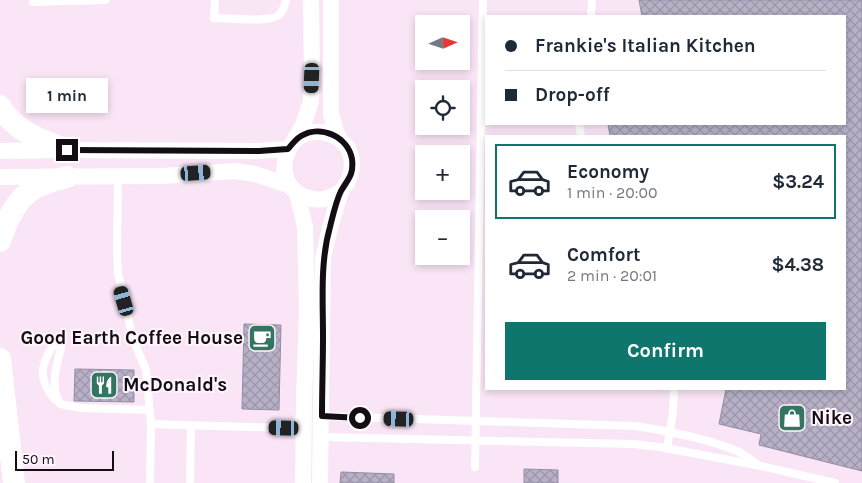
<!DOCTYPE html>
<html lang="en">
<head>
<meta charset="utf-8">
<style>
	:root { --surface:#fff; --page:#f6f6f7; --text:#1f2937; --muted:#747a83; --line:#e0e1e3; --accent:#0f766e }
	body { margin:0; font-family:Karla,sans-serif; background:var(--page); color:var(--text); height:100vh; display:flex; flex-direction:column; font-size:19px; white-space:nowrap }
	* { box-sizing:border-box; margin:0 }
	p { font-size:16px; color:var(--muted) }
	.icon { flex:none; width:28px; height:28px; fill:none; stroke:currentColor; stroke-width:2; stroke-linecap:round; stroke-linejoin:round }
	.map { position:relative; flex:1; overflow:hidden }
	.details { position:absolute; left:485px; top:135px; width:361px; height:255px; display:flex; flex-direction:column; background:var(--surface); border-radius:0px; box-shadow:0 2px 8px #0003 }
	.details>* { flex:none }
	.banner { position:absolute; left:485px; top:15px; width:361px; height:110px; border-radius:0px; box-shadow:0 2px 8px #0003; display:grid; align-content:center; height:110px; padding:0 20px; background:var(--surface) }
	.needle { width:32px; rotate:87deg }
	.fabs { position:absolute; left:415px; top:15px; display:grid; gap:10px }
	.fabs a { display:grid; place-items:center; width:55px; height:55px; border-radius:0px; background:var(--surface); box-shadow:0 2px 8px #0003; font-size:25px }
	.scale { position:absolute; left:15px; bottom:12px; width:99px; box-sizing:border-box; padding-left:5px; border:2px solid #140d13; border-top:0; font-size:14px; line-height:18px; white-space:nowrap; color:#140d13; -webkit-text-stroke:4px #fff6fd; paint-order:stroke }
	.end { position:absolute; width:22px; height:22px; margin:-11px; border:6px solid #140d13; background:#fff; box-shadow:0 0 0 2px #fff }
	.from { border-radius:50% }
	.bubble { position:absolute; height:35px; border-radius:0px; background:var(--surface); box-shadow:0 2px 8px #0003; font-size:16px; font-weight:700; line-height:35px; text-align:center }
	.car { position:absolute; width:15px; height:30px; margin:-15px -8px; border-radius:6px; box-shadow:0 0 4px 1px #0007; background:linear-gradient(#222 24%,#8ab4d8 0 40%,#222 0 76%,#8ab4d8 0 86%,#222 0) }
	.banner b { display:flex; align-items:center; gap:18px; height:48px; font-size:19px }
	.banner b+b { border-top:1px solid var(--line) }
	.banner i { width:12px; height:12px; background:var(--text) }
	ul { padding:9px 0 0; list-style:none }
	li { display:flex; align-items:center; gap:15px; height:75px; margin:0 10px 8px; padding:0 10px; border:2px solid transparent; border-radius:0px }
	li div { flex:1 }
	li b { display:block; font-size:19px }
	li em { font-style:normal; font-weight:700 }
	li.current { border-color:var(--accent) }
	li>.icon { width:45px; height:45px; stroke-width:1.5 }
	.action { display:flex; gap:10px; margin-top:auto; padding:10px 20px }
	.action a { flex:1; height:58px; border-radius:0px; background:var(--accent); color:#fff; font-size:20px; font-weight:700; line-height:58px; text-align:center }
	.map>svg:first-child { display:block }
	.building { fill:url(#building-cross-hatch); stroke:#948da3 }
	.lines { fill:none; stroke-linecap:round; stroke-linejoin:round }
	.service { stroke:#fff; stroke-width:8 }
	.minor { stroke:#fff; stroke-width:16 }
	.secondary { stroke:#fff; stroke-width:22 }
	.route { stroke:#140d13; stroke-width:6 }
	.labels { text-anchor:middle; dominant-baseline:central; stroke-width:4; stroke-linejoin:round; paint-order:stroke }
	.poi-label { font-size:19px; font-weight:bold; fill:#140d13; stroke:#fff6fd; text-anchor:start }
</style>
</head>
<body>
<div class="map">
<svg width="862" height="483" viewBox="0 0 862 483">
	<defs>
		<pattern id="building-cross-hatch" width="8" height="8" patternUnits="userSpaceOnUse" patternTransform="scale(1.25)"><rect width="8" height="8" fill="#b7b0c7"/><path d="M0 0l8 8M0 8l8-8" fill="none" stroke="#9c96aa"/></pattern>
	</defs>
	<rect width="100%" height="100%" fill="#fae5f6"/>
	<!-- building -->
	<path class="building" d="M639,0H862V471L759,445L761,434L719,424L726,389H845V136H610L608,124H845V16H642Z
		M244,324L281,325L279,410L242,409Z
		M75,369L134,370V402L74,401Z
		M524,469L558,470V483H524Z
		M341,472L394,474V483H340Z"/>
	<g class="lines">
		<!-- service -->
		<path class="service" d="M33,0V2L106,0
			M215,0L214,18C228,18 270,23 279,15C283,11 285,5 286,0
			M591,16L592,0
			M579,124L581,136
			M118,176L117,253L118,273L133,339L146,370L151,424L150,483
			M53,346C39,367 39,381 55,400
			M61,348C56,366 50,387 60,404L81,408L150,410
			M319,416L635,426C668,431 706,438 737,451C744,454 751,460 757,464
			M151,424L284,428L304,437
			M284,428L305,416
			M321,437L633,444L660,447L761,466L835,483
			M667,449L673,412L674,389
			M475,467L483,0
			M190,483L191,426"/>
		<!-- minor -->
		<path class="minor" d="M331,0V114C333,122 335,129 338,136C341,141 345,144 348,148C355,162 352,180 341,191C334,197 323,201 313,199C261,191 286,107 340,139
			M294,141L303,125L311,101L312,78L311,0
			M0,151L67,150L259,151L288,149
			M0,177L162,176L235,171L255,174L291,186
			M297,193L305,227L307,310L304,397L303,483
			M320,483L323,258L330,228L341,191"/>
		<!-- secondary -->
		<path class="secondary" d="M0,106C14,131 41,140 67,150
			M0,241C6,222 15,200 33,189C43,183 56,180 67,177
			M0,359L14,483"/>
	</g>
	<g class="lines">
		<!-- route -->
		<path class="route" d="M67,150L259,151L288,149C292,144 296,139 301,136C321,124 348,137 352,159C354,175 348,179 341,191C336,201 333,215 330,227C320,262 323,300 323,336C323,363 322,390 322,416L360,418"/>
	</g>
	<!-- icons -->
	<defs>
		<g id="cafe-square" transform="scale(1.4375)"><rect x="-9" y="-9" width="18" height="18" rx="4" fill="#347463" stroke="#fff6fd"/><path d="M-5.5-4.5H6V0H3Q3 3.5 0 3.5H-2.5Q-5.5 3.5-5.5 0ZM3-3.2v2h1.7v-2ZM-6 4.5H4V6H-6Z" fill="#fff"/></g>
		<g id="restaurant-square" transform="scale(1.4375)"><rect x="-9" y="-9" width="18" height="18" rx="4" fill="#347463" stroke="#fff6fd"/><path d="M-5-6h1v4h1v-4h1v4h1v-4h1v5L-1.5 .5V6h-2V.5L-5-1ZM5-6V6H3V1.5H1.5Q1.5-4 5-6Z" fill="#fff"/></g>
		<g id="shop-square" transform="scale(1.4375)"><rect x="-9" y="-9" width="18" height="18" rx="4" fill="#347463" stroke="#fff6fd"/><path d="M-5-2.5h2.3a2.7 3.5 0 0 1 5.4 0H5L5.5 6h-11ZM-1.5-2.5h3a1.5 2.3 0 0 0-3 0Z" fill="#fff"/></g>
	</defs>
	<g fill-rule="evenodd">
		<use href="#cafe-square" x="262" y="338"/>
		<use href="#restaurant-square" x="104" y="385"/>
		<use href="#shop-square" x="792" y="418"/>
	</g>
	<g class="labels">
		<!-- poi labels -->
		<g class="poi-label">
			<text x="243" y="338" text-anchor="end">Good Earth Coffee House</text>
			<text x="123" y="385">McDonald's</text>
			<text x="811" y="418">Nike</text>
		</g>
	</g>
</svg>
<div class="fabs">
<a><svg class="needle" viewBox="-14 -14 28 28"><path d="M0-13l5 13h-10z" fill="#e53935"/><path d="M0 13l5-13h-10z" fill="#747a83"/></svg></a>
<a><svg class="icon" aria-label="locate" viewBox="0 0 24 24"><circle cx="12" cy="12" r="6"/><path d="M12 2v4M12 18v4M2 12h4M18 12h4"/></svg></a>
<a>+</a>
<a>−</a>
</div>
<div class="scale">50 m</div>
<i class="end from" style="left:360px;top:418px"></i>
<i class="end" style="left:67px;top:150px"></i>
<div class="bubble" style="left:26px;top:78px;width:82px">1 min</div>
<i class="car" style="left:312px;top:78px;rotate:182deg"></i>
<i class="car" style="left:196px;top:173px;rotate:86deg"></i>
<i class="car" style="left:124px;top:301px;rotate:344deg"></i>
<i class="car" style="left:399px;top:419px;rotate:272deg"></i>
<i class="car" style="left:284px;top:428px;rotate:271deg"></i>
<div class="banner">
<b><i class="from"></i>Frankie's Italian Kitchen</b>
<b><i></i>Drop-off</b>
</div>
<section class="details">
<ul>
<li class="current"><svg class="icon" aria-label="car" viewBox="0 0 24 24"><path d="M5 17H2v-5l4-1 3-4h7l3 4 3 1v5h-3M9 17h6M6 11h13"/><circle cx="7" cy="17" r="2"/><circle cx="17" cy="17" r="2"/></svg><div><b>Economy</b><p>1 min · 20:00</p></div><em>$3.24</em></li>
<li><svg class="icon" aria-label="car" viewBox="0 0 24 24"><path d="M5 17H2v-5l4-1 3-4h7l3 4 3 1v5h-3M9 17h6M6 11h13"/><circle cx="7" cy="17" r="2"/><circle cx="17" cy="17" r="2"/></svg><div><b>Comfort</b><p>2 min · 20:01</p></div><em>$4.38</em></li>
</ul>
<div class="action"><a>Confirm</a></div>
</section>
</div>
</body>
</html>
